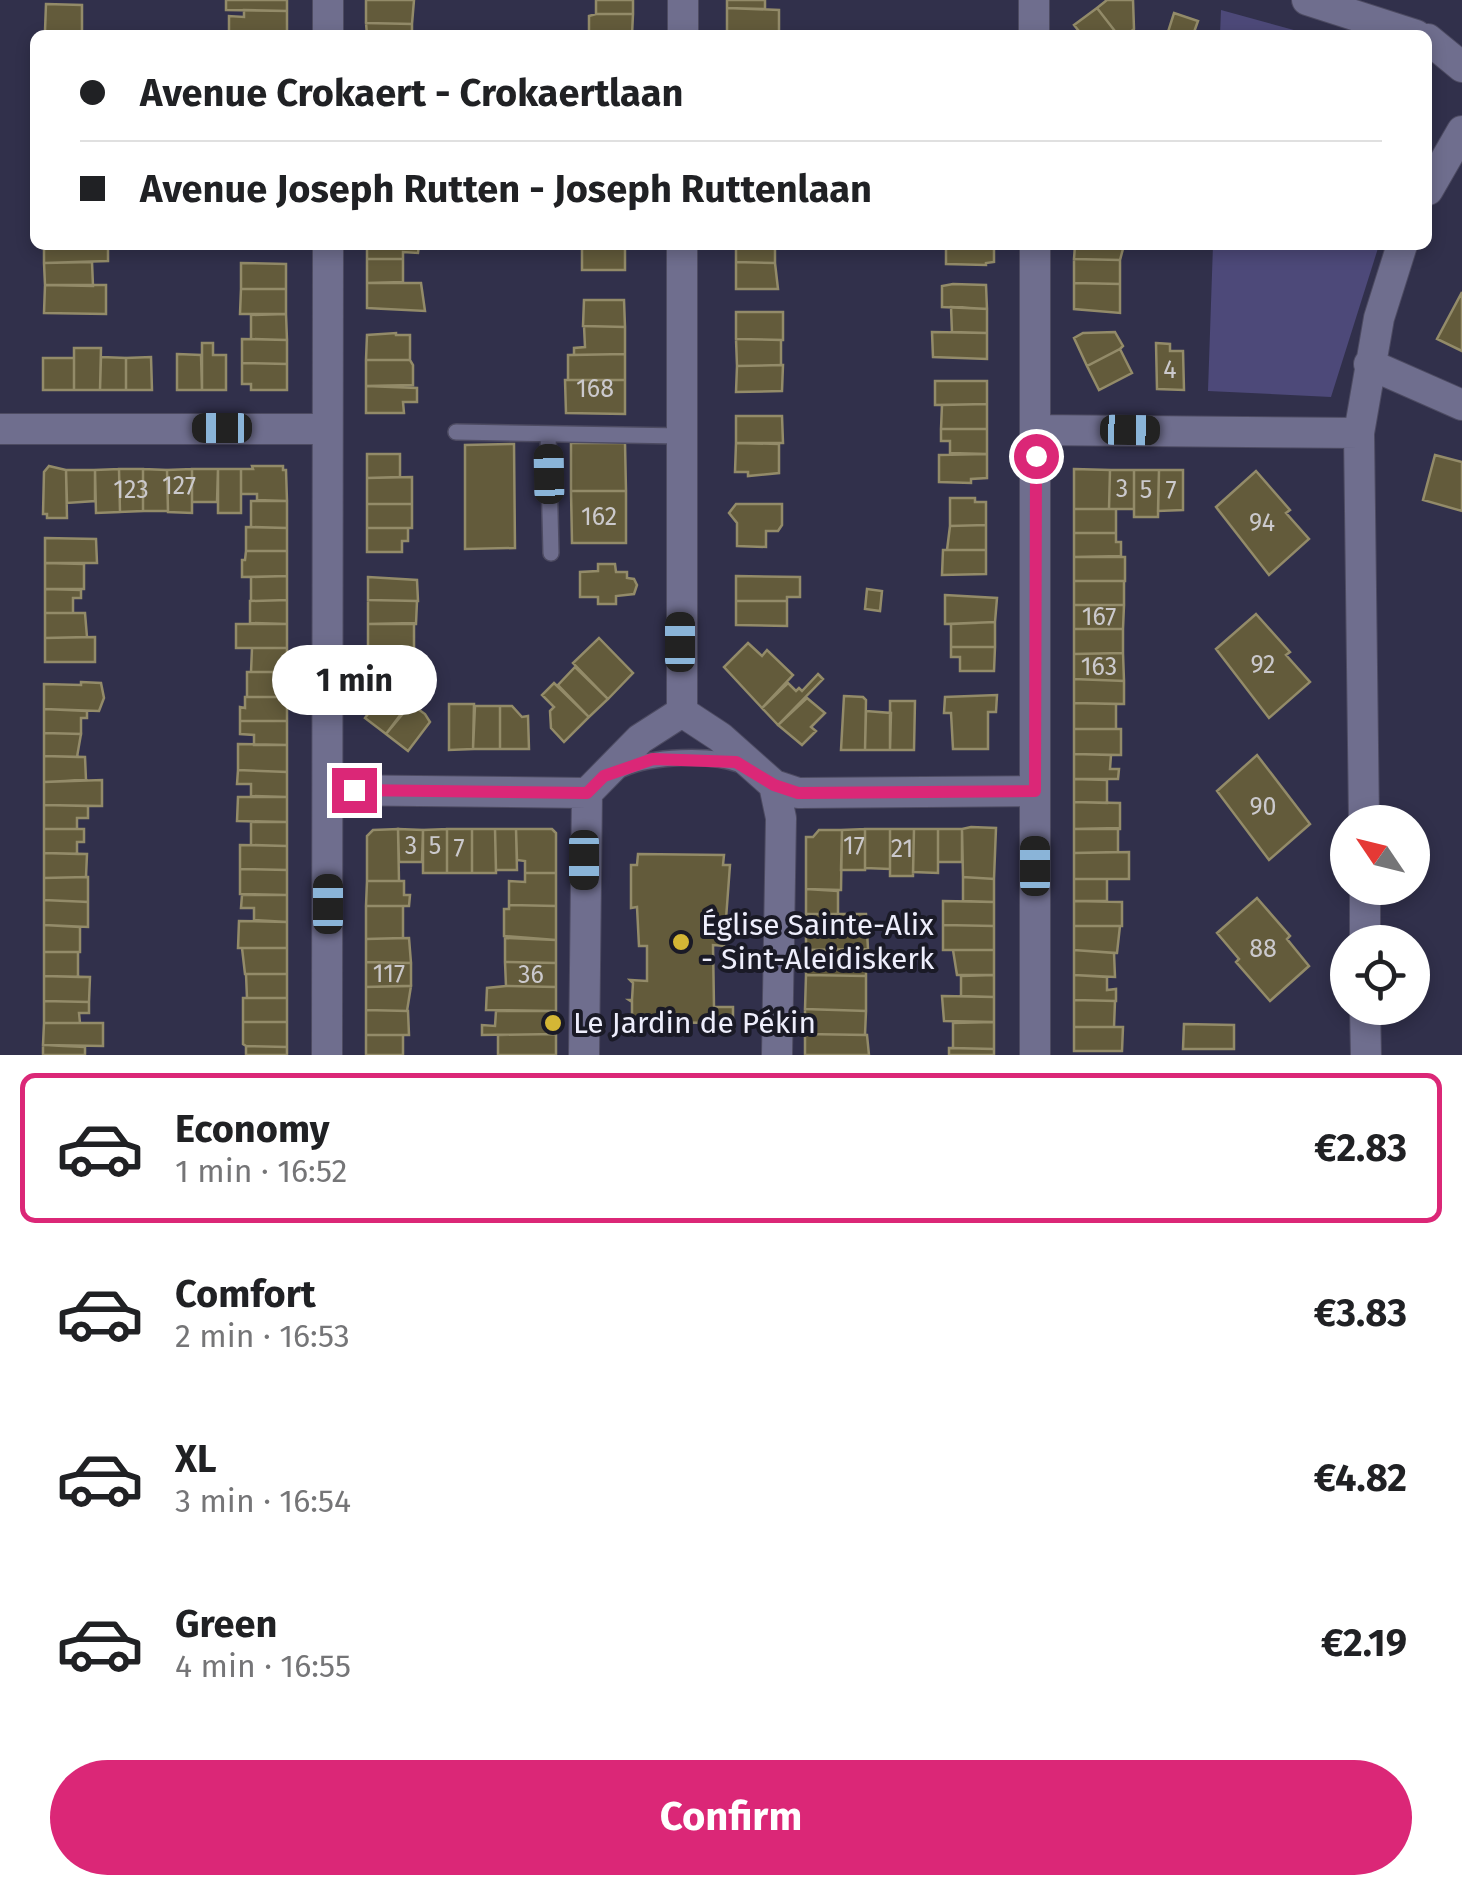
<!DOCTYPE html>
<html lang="en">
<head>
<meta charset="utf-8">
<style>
	:root { --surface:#fff; --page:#f6f6f6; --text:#202124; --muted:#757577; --line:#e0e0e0; --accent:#db2777 }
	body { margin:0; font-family:"Fira Sans",sans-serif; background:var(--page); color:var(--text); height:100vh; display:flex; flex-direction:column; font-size:38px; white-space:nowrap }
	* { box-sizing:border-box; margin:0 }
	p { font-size:32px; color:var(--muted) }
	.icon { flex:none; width:55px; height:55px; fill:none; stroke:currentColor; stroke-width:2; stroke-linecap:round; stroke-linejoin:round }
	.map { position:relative; height:1055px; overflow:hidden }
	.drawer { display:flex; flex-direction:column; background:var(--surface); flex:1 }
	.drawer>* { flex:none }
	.hud { position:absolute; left:30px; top:30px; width:1402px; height:220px; border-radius:15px; box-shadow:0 5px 15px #0003; display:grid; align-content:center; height:220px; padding:0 50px; background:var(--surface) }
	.needle { width:65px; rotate:305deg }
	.tools { position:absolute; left:1330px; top:805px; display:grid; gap:20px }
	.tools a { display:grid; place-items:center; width:100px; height:100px; border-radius:50%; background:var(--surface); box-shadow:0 5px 15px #0003; font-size:50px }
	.end { position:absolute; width:45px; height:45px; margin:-22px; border:12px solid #db2777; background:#fff; box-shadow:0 0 0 5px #fff }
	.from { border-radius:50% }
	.bubble { position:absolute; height:70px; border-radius:35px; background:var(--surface); box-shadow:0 5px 15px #0003; font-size:32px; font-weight:700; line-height:70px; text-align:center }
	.car { position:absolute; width:30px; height:60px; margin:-30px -15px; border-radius:12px; box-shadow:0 0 8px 2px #0007; background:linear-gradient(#222 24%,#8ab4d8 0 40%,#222 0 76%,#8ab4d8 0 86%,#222 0) }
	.hud b { display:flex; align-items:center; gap:35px; height:95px; font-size:38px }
	.hud b+b { border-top:2px solid var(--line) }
	.hud i { width:25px; height:25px; background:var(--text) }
	ul { padding:18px 0 0; list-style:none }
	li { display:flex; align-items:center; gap:30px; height:150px; margin:0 20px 15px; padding:0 30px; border:5px solid transparent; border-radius:15px }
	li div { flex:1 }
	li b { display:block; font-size:38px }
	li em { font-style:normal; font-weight:700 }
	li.current { border-color:var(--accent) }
	li>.icon { width:90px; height:90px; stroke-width:1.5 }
	.button { display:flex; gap:20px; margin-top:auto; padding:20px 50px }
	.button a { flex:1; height:115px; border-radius:60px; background:var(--accent); color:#fff; font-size:40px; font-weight:700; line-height:115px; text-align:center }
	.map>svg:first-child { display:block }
	.green { fill:#4d4979 }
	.building { fill:#635b3b; stroke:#938b69; stroke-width:2.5 }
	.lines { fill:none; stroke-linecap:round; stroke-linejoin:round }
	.service-casing { stroke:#4d4b62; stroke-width:18 }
	.minor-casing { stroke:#4d4b62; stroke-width:32 }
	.service { stroke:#6f6e8e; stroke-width:15 }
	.minor { stroke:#6f6e8e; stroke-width:30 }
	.route { stroke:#db2777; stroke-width:12 }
	.poi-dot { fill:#d4b635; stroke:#1a1a26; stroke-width:4 }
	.labels { text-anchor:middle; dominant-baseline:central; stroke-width:8; stroke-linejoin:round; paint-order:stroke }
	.number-label { font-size:25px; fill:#cbc9cc }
	.poi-label { font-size:30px; fill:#eeeefc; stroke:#1a1a26; text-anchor:start }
</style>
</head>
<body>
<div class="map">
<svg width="1462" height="1055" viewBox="0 0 1462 1055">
	<rect width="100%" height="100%" fill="#31304b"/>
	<!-- green -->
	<path class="green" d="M1221,10L1312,35H1220Z
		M1213,245H1379L1331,397L1208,391Z"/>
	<!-- building -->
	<path class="building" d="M226,0H287V11L226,10Z
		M366,0H414L412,24L366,23Z
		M596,0H633V14H596Z
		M727,0H765V9L727,8Z
		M1107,0H1133L1134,29L1127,35H1118L1097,8Z
		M46,4L82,5V33L45,31Z
		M727,8L779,10V34L727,33Z
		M1097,8L1118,35H1082L1074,25Z
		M244,10L287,11V35H229V16L244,17Z
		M1174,13L1198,21L1193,35H1167Z
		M596,14H633L632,35H589V16Z
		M366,23L412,24V35H367Z
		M44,245H108V261L44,263Z
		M367,245H419L418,253L403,252V259H367Z
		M582,245H625V270H582Z
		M736,245H775V263L736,262Z
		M946,245H994V262L986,263V265L946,264Z
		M1075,245H1124L1120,260L1074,259Z
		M367,259H403V282L367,283Z
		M1074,259L1120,260V284L1074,283Z
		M92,262L93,286L45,285L44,263Z
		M736,262L775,263L778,289H736Z
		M241,263L286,264V289H241Z
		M367,283H421L425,311L367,308Z
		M1074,283L1120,284V313L1074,309Z
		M953,284L986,285L987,309L942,307V286Z
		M45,285H106V314L44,313Z
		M241,289H286V314H240Z
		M1462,292V351L1437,339Z
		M584,300H624L625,327L583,326Z
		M951,307L987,309V333L952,332Z
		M736,312H783V340L736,339Z
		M286,314L287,340L251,339V315Z
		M584,326L625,327V354L574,355V348L585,347Z
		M932,332L987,333V359L933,357Z
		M1115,332L1123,346L1120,349L1087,366L1074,338L1083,333Z
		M396,333V335H410V360H366L367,335Z
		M242,339L287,340V364L242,363Z
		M736,339L781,340V365L737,366Z
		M202,343H213V355H226V390H202Z
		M1156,343L1170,344V351H1183L1184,390L1157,389Z
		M74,348H101L100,390H74Z
		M1120,349L1132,373L1099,390L1087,366Z
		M177,354L201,355L202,390H177Z
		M625,354V380H568V355Z
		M101,357L126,358V390H100Z
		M151,357L152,390H126V358Z
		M43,358H74V390H43Z
		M366,360H410L413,365V385L366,386Z
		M242,363L287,364V390H251V384H242Z
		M783,365L782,391L736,392L737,366Z
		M565,380H625V414L566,413Z
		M935,381H987V404L935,405Z
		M366,386L417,388V402H403L404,413H366Z
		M987,404V429H941L942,405Z
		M736,416H782L783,443H736Z
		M941,429H987V454L950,453V441H941Z
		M571,443H625L626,491H571Z
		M736,443L779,444V473L748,476V472H735Z
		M514,444L515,548L465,549V445Z
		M367,454H400V477L367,478Z
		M987,454V478L971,479V483L939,482V455Z
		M1435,455L1462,462V511L1423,500Z
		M49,466L66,470L67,518H47V514H43L44,472Z
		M252,466H283V470H286L287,501L257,500V494H241V469H253Z
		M119,469L120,512L96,513L95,470Z
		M119,469H143V511L120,512Z
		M143,469L167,470L168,511H143Z
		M192,469V513L168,512L167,470Z
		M192,469H218L217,502H192Z
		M218,469H241V513H218Z
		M1074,469L1110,470L1109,509H1074Z
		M66,470H95V501L67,503Z
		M1110,470H1134V509H1109Z
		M1134,470H1159L1158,517H1134Z
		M1159,470H1183V510L1158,511Z
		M1256,471L1290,510L1286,513L1309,539L1269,575L1216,507Z
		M412,477V504H367V478Z
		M571,491H626V543H572Z
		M950,498H975V502H986V525L950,526Z
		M251,501H287V528L251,527Z
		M367,504H412V528H367Z
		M736,504H782V525L778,531H766V547L737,546V523L729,513Z
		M1074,509H1116V533H1074Z
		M986,525V550H947L950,526Z
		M246,527L287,528V551H246Z
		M367,528H408V541H402V552H367Z
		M1074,533H1116V542H1121V556L1074,557Z
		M45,538L96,539L97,563H45Z
		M943,550H986V574L942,575Z
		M246,551H287V576L242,577V560H245Z
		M1074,557H1125V581H1074Z
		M45,563L84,564V589H45Z
		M598,564H615L616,572H627V578L634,579L637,585L634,594L616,596V604H598V597H580V572L598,571Z
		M287,576V600L251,601V577Z
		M736,576L800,577V597H787V601H736Z
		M368,577L417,580L418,601L368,600Z
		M1074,581H1124V605H1074Z
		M45,589L81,590V598H73V613H45Z
		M867,589L882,591L880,611L865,609Z
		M945,595L997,598L995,622L945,624Z
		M287,600V624L250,623V601Z
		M368,600L417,601L416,624H368Z
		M736,601H787V626L736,625Z
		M1074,605H1124L1123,629H1074Z
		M45,613H85L87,637L45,638Z
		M1256,614L1290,652L1286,655L1310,682L1269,718L1216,649Z
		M995,622V647H951V624Z
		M414,623V649L368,648V624Z
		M236,624H287V648H236Z
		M1074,629H1123V653L1074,654Z
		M95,637V662H45V638Z
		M599,638L633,673L608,699L573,663Z
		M748,643L762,656L767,650L793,675L762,708L724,667Z
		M951,647H995L994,671H960V657H951Z
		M252,648H287V672H251Z
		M368,648L414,649L410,671L382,673V670L368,669Z
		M1123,653L1124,681L1074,679V654Z
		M575,667L608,699L589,717L558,685Z
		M247,672H287V697H247Z
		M818,674L823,679L778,725L762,708L788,683L796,691L799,688L802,691Z
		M1074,679L1124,681V704L1074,703Z
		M81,682L101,683L104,698L99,711L44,709V684L81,685Z
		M554,683L589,717L564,742L551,728L550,711L554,707L542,695Z
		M385,691L407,706L386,734L365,718Z
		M997,695L996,712H988V749H953L951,713H944L945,697Z
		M844,696L863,697L866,700L865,750H841Z
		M245,697H287V721H240V707L245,708Z
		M807,698L825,713L811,727L816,731L802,745L778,725Z
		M890,701H915L914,750H890Z
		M1074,703L1116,704V729H1074Z
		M411,704L425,714L430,722L408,751L386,734Z
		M449,704H474L473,749L449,750Z
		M475,706H500V749H473Z
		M500,706H512L522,717L528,716L529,749H500Z
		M44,709L87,711V718H81V734L44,733Z
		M866,711L891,713L890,750H865Z
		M240,721H287V745H254V735L240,734Z
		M1074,729H1121V755L1074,754Z
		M44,733L81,734L77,757L44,756Z
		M238,744L287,745V772L238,770Z
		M1074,754L1111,755L1110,769H1119L1118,779H1074Z
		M1257,755L1310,824L1269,860L1217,791Z
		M44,756L85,757L86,780L44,782Z
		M238,770L287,772V797L251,796V784H237Z
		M1074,779L1107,780V803L1074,802Z
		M102,780V806L44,805V782Z
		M238,797H287V822L237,821Z
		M1074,802L1120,803V829H1074Z
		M44,805L88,806V818H77V829H44Z
		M251,822H287V846L251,845Z
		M971,827L996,828L994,879L963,877L962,829Z
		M1118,828V852L1074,853V829Z
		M44,829H84V842H77V854L44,853Z
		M398,829L399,881H367V836L373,830Z
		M398,829L423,830L422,862H399Z
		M447,829V873H423V830Z
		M447,829H472V873H447Z
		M472,829H495L496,873H472Z
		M495,829H516L517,870H496Z
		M516,829H552L556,833V873H525V861L517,860Z
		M865,829V870H841L842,830Z
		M865,829H890V869L865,868Z
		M890,829H914L913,876H890Z
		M914,829H938V873L913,872Z
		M938,829H962V862H938Z
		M819,830H842L841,890L806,889V837H813Z
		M240,845L287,846V870L240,869Z
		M1129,852V879H1074V853Z
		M44,853L87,854L86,877L44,878Z
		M638,854L724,855L723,865H730L724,946L713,945L714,1007H733V1032H707L706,1023L629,1021L632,1019V1002L629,1000H632L633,983L630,980L647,981V946H639L637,907L631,908V865H637Z
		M240,869L287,870V895L240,894Z
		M525,873H556V906L509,905V881L525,882Z
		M88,877V902L44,900V878Z
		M963,877L994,879V902L963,901Z
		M1074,879H1107V901H1074Z
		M367,881H404V895H410L409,906H366Z
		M806,889L838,891V914H806Z
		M242,895H287V922L254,920V908H241Z
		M1257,898L1290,936L1287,939L1309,966L1270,1001L1236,962L1239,959L1217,933Z
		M44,900L88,902V927L44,925Z
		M943,901L994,902V926L943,925Z
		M1074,901L1122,902V926H1074Z
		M509,905L556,906V940L504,936V909H509Z
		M366,906H403V938L366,939Z
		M806,914H866L868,949L806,950Z
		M239,921L287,922V948H238Z
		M44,925L80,927V952H44Z
		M943,925L994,926V950H943Z
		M1074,926H1120L1117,953L1074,950Z
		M409,938L411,963L366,962V939Z
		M505,938L556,940V963L505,962Z
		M242,948H287V974H245Z
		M866,949V976L806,975V950Z
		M953,950H994V975H957Z
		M1074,950L1114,953L1115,977L1074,975Z
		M44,952H78V977L44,976Z
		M366,962L411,963V986L366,987Z
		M505,962L556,963V987L506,986Z
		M246,974H287V998H247Z
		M806,975L866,976V1011L805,1009Z
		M994,975V997L961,996V976Z
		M1074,975L1107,977V990L1116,989V1001L1074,1000Z
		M44,976L90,977L89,1002L44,1001Z
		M402,986H411L407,1011L366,1010V987Z
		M506,986L556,987V1011L486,1010L487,988Z
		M942,996L994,997V1022L944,1021Z
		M243,998H287V1022H243Z
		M1074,1000L1115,1001L1114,1027H1074Z
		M44,1001L89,1002V1013H79L80,1023H44Z
		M805,1009L866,1011L865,1035L805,1034Z
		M366,1010L408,1011L409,1035H366Z
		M496,1011H556V1034L482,1035V1025L495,1026Z
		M243,1022H287V1047L246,1046L243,1044Z
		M994,1022V1049L953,1048V1023Z
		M44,1023H103V1046L43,1045Z
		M1184,1024L1234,1025V1049H1183Z
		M1074,1027H1123L1122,1051H1074Z
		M556,1034V1055H498V1035Z
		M805,1034L867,1035L869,1055H805Z
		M366,1035H403V1055H366Z
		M43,1045L85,1047V1055H43Z
		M246,1046L287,1047V1055H246Z
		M949,1048L994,1049V1055H949Z"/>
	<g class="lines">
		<!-- service casing -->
		<g class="service-casing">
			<path id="service" d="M456,432L681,436
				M548,434L551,553
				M622,769C652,756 711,753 741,765"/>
		</g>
		<!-- minor casing -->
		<g class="minor-casing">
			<path id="minor" d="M328,0V35
				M1034,0V35
				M1307,0L1416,35
				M683,35V0
				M1428,39L1462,67
				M1428,190L1462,131
				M1369,364L1462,405
				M0,429H327
				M1036,430L1359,433
				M682,712V245
				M682,712L720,737L774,785L781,818L777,1055
				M774,785L798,793L1035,791
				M328,790L587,793
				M1364,822L1359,433L1379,318L1402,245
				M1365,888V942
				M1365,1008L1366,1055
				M327,1055L328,245
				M584,1055L587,793L640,739L682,712
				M1035,1055V245"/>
		</g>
		<!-- service -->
		<use href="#service" class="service"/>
		<!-- minor -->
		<use href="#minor" class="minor"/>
	</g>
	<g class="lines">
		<!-- route -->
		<path class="route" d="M354,790L587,793L604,776L653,759L736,762L774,785L798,793L1035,791L1036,456"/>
	</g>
	<!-- markers -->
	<g class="poi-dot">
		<circle cx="681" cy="942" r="10"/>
		<circle cx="553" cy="1023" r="10"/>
	</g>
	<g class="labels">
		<!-- number labels -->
		<g class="number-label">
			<text x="1170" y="370">4</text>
			<text x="595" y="389">168</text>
			<text x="179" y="486">127</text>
			<text x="1122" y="489">3</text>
			<text x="131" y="490">123</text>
			<text x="1146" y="490">5</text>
			<text x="1171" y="490">7</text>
			<text x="599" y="517">162</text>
			<text x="1262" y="523">94</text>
			<text x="1099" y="617">167</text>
			<text x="1263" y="665">92</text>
			<text x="1099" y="667">163</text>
			<text x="1263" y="807">90</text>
			<text x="411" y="846">3</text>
			<text x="435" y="846">5</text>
			<text x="854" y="846">17</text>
			<text x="459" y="848">7</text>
			<text x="902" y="849">21</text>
			<text x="1263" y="949">88</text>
			<text x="389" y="974">117</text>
			<text x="531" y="975">36</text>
		</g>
		<!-- poi labels -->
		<g class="poi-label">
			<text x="701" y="925">Église Sainte-Alix<tspan x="701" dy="34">- Sint-Aleidiskerk</tspan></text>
			<text x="573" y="1023">Le Jardin de Pékin</text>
		</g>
	</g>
</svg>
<div class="tools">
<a><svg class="needle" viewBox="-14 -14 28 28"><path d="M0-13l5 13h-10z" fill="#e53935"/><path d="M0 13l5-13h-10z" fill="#757577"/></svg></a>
<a><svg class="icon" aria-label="locate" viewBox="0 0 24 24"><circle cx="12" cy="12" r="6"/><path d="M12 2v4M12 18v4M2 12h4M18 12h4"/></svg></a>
</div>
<i class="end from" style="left:1036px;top:456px"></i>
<i class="end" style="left:354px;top:790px"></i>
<div class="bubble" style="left:272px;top:645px;width:165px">1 min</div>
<i class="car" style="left:222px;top:428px;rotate:270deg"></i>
<i class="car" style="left:1130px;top:430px;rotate:91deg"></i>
<i class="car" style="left:549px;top:474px;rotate:359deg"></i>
<i class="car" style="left:680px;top:642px;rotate:0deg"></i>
<i class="car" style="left:584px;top:860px;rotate:180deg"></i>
<i class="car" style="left:1035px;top:866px;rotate:0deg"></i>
<i class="car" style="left:328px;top:904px;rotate:0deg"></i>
<div class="hud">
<b><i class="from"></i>Avenue Crokaert - Crokaertlaan</b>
<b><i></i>Avenue Joseph Rutten - Joseph Ruttenlaan</b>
</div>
</div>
<section class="drawer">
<ul>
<li class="current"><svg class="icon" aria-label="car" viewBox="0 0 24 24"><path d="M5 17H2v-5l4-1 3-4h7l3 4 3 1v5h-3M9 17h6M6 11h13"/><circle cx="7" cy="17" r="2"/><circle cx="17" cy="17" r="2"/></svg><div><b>Economy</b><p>1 min · 16:52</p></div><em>€2.83</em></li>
<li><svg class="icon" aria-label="car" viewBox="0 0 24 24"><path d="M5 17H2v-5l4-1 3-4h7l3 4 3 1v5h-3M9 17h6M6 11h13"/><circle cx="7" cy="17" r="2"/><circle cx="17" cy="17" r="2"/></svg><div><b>Comfort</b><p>2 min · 16:53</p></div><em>€3.83</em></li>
<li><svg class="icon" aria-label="car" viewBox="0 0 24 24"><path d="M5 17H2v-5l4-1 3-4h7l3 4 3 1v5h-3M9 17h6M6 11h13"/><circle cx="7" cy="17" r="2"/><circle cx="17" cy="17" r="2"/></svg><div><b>XL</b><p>3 min · 16:54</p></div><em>€4.82</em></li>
<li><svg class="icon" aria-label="car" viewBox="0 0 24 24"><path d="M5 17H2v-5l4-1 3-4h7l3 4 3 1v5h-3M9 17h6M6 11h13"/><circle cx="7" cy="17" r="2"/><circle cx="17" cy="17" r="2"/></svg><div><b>Green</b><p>4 min · 16:55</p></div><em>€2.19</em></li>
</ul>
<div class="button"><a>Confirm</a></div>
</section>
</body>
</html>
